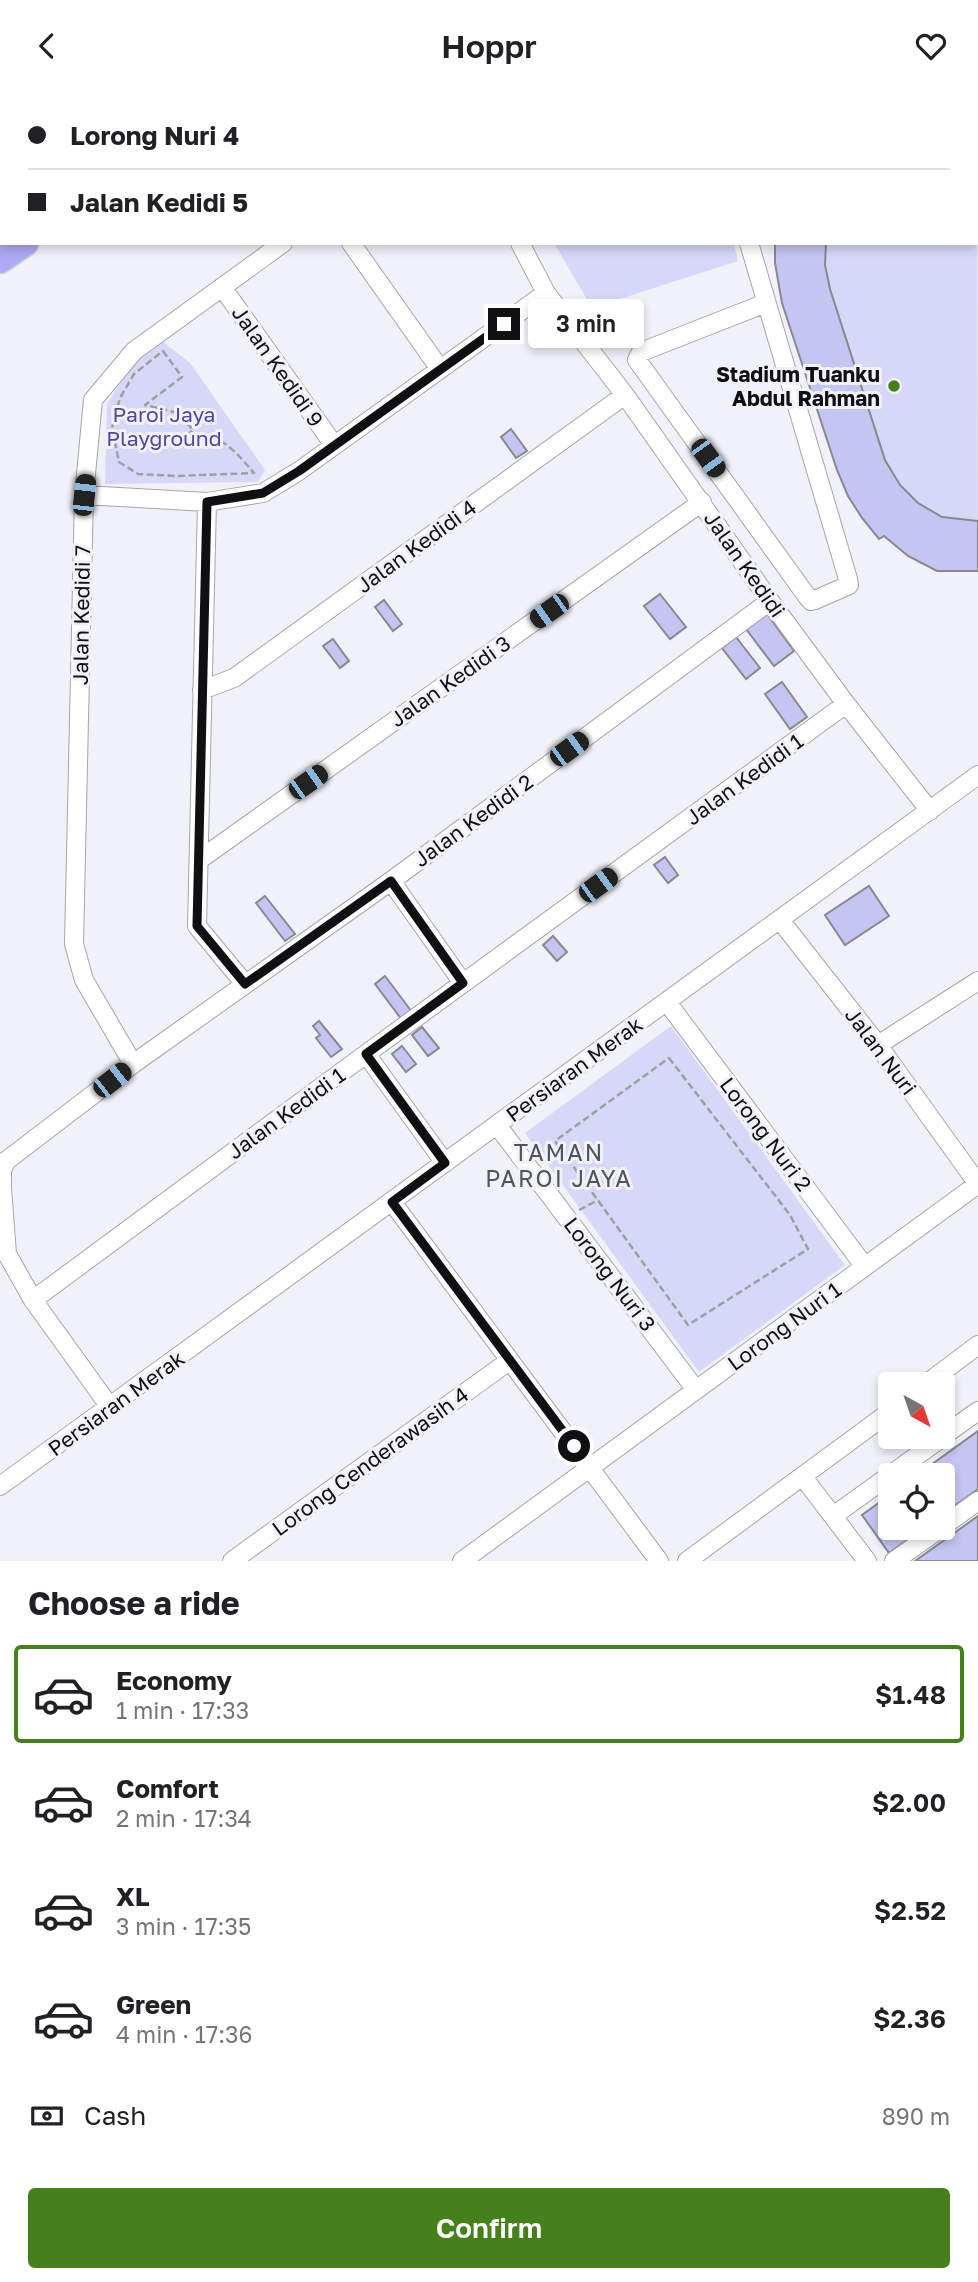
<!DOCTYPE html>
<html lang="en">
<head>
<meta charset="utf-8">
<style>
	:root { --surface:#fff; --page:#f6f6f6; --text:#202124; --muted:#757577; --line:#e0e0e0; --accent:#45801b }
	body { margin:0; font-family:"Golos Text",sans-serif; background:var(--page); color:var(--text); height:100vh; display:flex; flex-direction:column; font-size:26px; white-space:nowrap }
	* { box-sizing:border-box; margin:0 }
	p { font-size:23px; color:var(--muted) }
	.icon { flex:none; width:38px; height:38px; fill:none; stroke:currentColor; stroke-width:2; stroke-linecap:round; stroke-linejoin:round }
	.map { position:relative; height:1470px; overflow:hidden }
	.panel { display:flex; flex-direction:column; background:var(--surface); flex:1 }
	.panel>* { flex:none }
	.hud { position:absolute; left:0px; top:0px; width:978px; height:154px; box-shadow:0 4px 10px #0003; display:grid; align-content:center; height:154px; padding:0 28px; background:var(--surface) }
	.needle { width:46px; rotate:140deg }
	.controls { position:absolute; left:878px; top:1281px; display:grid; gap:14px }
	.controls a { display:grid; place-items:center; width:77px; height:77px; border-radius:7px; background:var(--surface); box-shadow:0 4px 10px #0003; font-size:35px }
	.end { position:absolute; width:32px; height:32px; margin:-16px; border:9px solid #101013; background:#fff; box-shadow:0 0 0 4px #fff }
	.from { border-radius:50% }
	.bubble { position:absolute; height:49px; border-radius:7px; background:var(--surface); box-shadow:0 4px 10px #0003; font-size:23px; font-weight:600; line-height:49px; text-align:center }
	.car { position:absolute; width:21px; height:42px; margin:-21px -10px; border-radius:9px; box-shadow:0 0 5px 2px #0007; background:linear-gradient(#222 24%,#8ab4d8 0 40%,#222 0 76%,#8ab4d8 0 86%,#222 0) }
	.hud b { display:flex; align-items:center; gap:24px; height:66px; font-size:26px }
	.hud b+b { border-top:2px solid var(--line) }
	.hud i { width:18px; height:18px; background:var(--text) }
	ul { padding:0; list-style:none }
	li { display:flex; align-items:center; gap:21px; height:98px; margin:0 14px 10px; padding:0 14px; border:4px solid transparent; border-radius:7px }
	li div { flex:1 }
	li b { display:block; font-size:26px }
	li em { font-style:normal; font-weight:600 }
	li.selected { border-color:var(--accent) }
	li>.icon { width:63px; height:63px; stroke-width:1.5 }
	h2 { padding:0 28px; font-size:32px; line-height:84px }
	.pay { display:flex; align-items:center; gap:18px; height:77px; padding:0 28px; font-size:26px }
	.pay p { margin-inline-start:auto }
	.cta { display:flex; gap:14px; margin-top:auto; padding:14px 28px }
	.cta a { flex:1; height:80px; border-radius:7px; background:var(--accent); color:#fff; font-size:28px; font-weight:600; line-height:80px; text-align:center }
	header { display:flex; justify-content:space-between; align-items:center; height:91px; padding:0 28px; background:var(--surface); font-size:32px; font-weight:600 }
	.map>svg:first-child { display:block }
	.green { fill:#d7d7f8 }
	.building { fill:#c5c5f2; stroke:#888890; stroke-width:2 }
	.lines { fill:none; stroke-linecap:round; stroke-linejoin:round }
	.minor-casing { stroke:#a5a5ac; stroke-width:20 }
	.highway-casing { stroke:#cfcfd0; stroke-width:29 }
	.path { stroke:#9e9ea4; stroke-width:2.5; stroke-dasharray:7 3.5; stroke-linecap:butt }
	.minor { stroke:#fff; stroke-width:18 }
	.highway { stroke:#adaaf5; stroke-width:26 }
	.route { stroke:#101013; stroke-width:9 }
	.poi-dot { fill:#45801b; stroke:#f1f1fa; stroke-width:2.5 }
	.labels { text-anchor:middle; dominant-baseline:central; stroke-width:6; stroke-linejoin:round; paint-order:stroke }
	.street-label { font-size:21px; fill:#101013; stroke:#f1f1fa }
	.poi-label { font-size:21px; font-weight:bold; fill:#101013; stroke:#f1f1fa; text-anchor:end }
	.park-label { font-size:21px; fill:#51469c; stroke:#f1f1fa }
	.neighbourhood-label { font-size:23px; letter-spacing:2px; fill:#525259; stroke:#f1f1fa }
</style>
</head>
<body>
<header><svg class="icon" aria-label="back" viewBox="0 0 24 24"><path d="M15 5l-7 7 7 7"/></svg>Hoppr<svg class="icon" aria-label="heart" viewBox="0 0 24 24"><path d="M12 20l-8-8c-3-5 5-10 8-4 3-6 11-1 8 4z"/></svg></header>
<div class="map">
<svg width="978" height="1470" viewBox="0 0 978 1470">
	<rect width="100%" height="100%" fill="#f1f1fa"/>
	<!-- green -->
	<path class="green" d="M977,21L978,480H937L884,445L879,448L862,427L848,405L782,212L775,172V152H976Z
		M554,152H734L738,170L592,217Z
		M161,249L190,272L265,379L258,391L105,393L107,313L129,278Z
		M671,935L845,1174L699,1281L525,1042Z"/>
	<!-- building -->
	<path class="building" d="M976,21L978,22V71L976,70Z
		M775,152H826L825,174L830,198L885,369L900,394L918,412L942,426L978,430V480H937L908,465L884,445L879,448L862,427L848,405L837,379L782,212L775,172Z
		M511,338L527,360L516,367L501,346Z
		M660,503L686,536L670,548L644,515Z
		M384,509L402,533L393,540L375,516Z
		M767,523L794,560L774,575L746,538Z
		M736,546L760,577L746,588L722,557Z
		M333,548L349,570L340,577L323,555Z
		M782,591L807,626L790,638L765,603Z
		M665,766L678,784L668,792L654,774Z
		M869,795L889,825L845,854L825,824Z
		M265,805L295,843L285,850L256,812Z
		M553,845L567,861L557,870L543,854Z
		M385,885L412,921L402,929L375,893Z
		M319,930L342,958L331,966L316,947L320,944L313,935Z
		M422,936L439,957L428,965L412,944Z
		M402,955L416,973L406,981L392,963Z
		M978,1340V1398L943,1423V1384H917Z
		M891,1403V1437H924L889,1462L862,1424Z
		M978,1425V1470H915Z"/>
	<g class="lines">
		<!-- minor casing -->
		<g class="minor-casing">
			<path id="minor" d="M31,0L32,2
				M434,0L435,2
				M543,2L545,0
				M781,2L784,0
				M838,2L841,0
				M351,152L440,278
				M520,152L546,202L625,304L770,510L846,613L930,720
				M749,152L848,488L849,494L815,509L811,510L806,504L637,269L641,261L766,212
				M222,196L334,354
				M84,404L207,411L263,402L299,380L546,202
				M207,411L197,835L245,893
				M202,599L234,587L625,304
				M199,769L702,411
				M391,790L463,892
				M780,829L878,954L978,1093
				M667,911L865,1176
				M878,954L978,890
				M366,963L445,1072
				M133,973L84,889L74,853L84,404L93,309L134,260L283,152
				M497,1034L696,1299
				M392,1111L659,1470
				M33,1209L366,963L846,613
				M926,1293L978,1254
				M110,1316L33,1209L7,1163L2,1097V1080L6,1070L133,973L391,790L770,510
				M943,1345L978,1320
				M803,1386L867,1470
				M0,1395L978,684
				M833,1425L943,1346
				M943,1435L978,1410
				M232,1470L509,1270
				M462,1470L978,1093
				M687,1470L891,1320
				M894,1470L941,1437"/>
		</g>
		<!-- highway casing -->
		<g class="highway-casing">
			<path id="highway" d="M217,2L221,0
				M261,2L264,0
				M457,2L458,0
				M0,142L2,140
				M0,169L25,152"/>
		</g>
		<!-- path -->
		<path class="path" d="M163,260L182,286L145,314L178,322L193,339L183,348L200,352L212,346C229,352 242,368 254,382L176,385L138,383L119,371L112,337L120,307L134,283Z
			M669,967L790,1124L808,1158L688,1234L555,1050Z
			M579,1119L598,1109"/>
		<!-- minor -->
		<use href="#minor" class="minor"/>
		<!-- highway -->
		<use href="#highway" class="highway"/>
	</g>
	<g class="lines">
		<!-- route -->
		<path class="route" d="M504,233L299,380L263,402L207,411L197,835L245,893L391,790L463,892L366,963L445,1072L392,1111L574,1355"/>
	</g>
	<!-- markers -->
	<circle class="poi-dot" cx="894" cy="295" r="7"/>
	<g class="labels">
		<!-- street labels -->
		<g class="street-label">
			<text transform="translate(278 275) rotate(55)">Jalan Kedidi 9</text>
			<text transform="translate(416 455) rotate(-36)">Jalan Kedidi 4</text>
			<text transform="translate(745 473) rotate(55)">Jalan Kedidi</text>
			<text transform="translate(81 524) rotate(-89)">Jalan Kedidi 7</text>
			<text transform="translate(450 590) rotate(-35)">Jalan Kedidi 3</text>
			<text transform="translate(744 688) rotate(-36)">Jalan Kedidi 1</text>
			<text transform="translate(473 729) rotate(-36)">Jalan Kedidi 2</text>
			<text transform="translate(881 960) rotate(53)">Jalan Nuri</text>
			<text transform="translate(574 978) rotate(-36)">Persiaran Merak</text>
			<text transform="translate(286 1022) rotate(-36)">Jalan Kedidi 1</text>
			<text transform="translate(766 1043) rotate(53)">Lorong Nuri 2</text>
			<text transform="translate(610 1183) rotate(53)">Lorong Nuri 3</text>
			<text transform="translate(784 1235) rotate(-36)">Lorong Nuri 1</text>
			<text transform="translate(116 1312) rotate(-36)">Persiaran Merak</text>
			<text transform="translate(370 1370) rotate(-36)">Lorong Cenderawasih 4</text>
		</g>
		<!-- poi labels -->
		<g class="poi-label">
			<text x="880" y="283">Stadium Tuanku<tspan x="880" dy="24">Abdul Rahman</tspan></text>
		</g>
		<!-- park labels -->
		<g class="park-label">
			<text x="164" y="323">Paroi Jaya<tspan x="164" dy="24">Playground</tspan></text>
		</g>
		<!-- neighbourhood labels -->
		<g class="neighbourhood-label">
			<text x="559" y="1061">TAMAN<tspan x="559" dy="26">PAROI JAYA</tspan></text>
		</g>
	</g>
</svg>
<div class="controls">
<a><svg class="needle" viewBox="-14 -14 28 28"><path d="M0-13l5 13h-10z" fill="#e53935"/><path d="M0 13l5-13h-10z" fill="#757577"/></svg></a>
<a><svg class="icon" aria-label="locate" viewBox="0 0 24 24"><circle cx="12" cy="12" r="6"/><path d="M12 2v4M12 18v4M2 12h4M18 12h4"/></svg></a>
</div>
<i class="end from" style="left:574px;top:1355px"></i>
<i class="end" style="left:504px;top:233px"></i>
<div class="bubble" style="left:528px;top:208px;width:116px">3 min</div>
<i class="car" style="left:708px;top:367px;rotate:144deg"></i>
<i class="car" style="left:84px;top:404px;rotate:6deg"></i>
<i class="car" style="left:549px;top:520px;rotate:235deg"></i>
<i class="car" style="left:569px;top:658px;rotate:54deg"></i>
<i class="car" style="left:308px;top:691px;rotate:55deg"></i>
<i class="car" style="left:598px;top:794px;rotate:54deg"></i>
<i class="car" style="left:112px;top:989px;rotate:52deg"></i>
<div class="hud">
<b><i class="from"></i>Lorong Nuri 4</b>
<b><i></i>Jalan Kedidi 5</b>
</div>
</div>
<section class="panel">
<h2>Choose a ride</h2>
<ul>
<li class="selected"><svg class="icon" aria-label="car" viewBox="0 0 24 24"><path d="M5 17H2v-5l4-1 3-4h7l3 4 3 1v5h-3M9 17h6M6 11h13"/><circle cx="7" cy="17" r="2"/><circle cx="17" cy="17" r="2"/></svg><div><b>Economy</b><p>1 min · 17:33</p></div><em>$1.48</em></li>
<li><svg class="icon" aria-label="car" viewBox="0 0 24 24"><path d="M5 17H2v-5l4-1 3-4h7l3 4 3 1v5h-3M9 17h6M6 11h13"/><circle cx="7" cy="17" r="2"/><circle cx="17" cy="17" r="2"/></svg><div><b>Comfort</b><p>2 min · 17:34</p></div><em>$2.00</em></li>
<li><svg class="icon" aria-label="car" viewBox="0 0 24 24"><path d="M5 17H2v-5l4-1 3-4h7l3 4 3 1v5h-3M9 17h6M6 11h13"/><circle cx="7" cy="17" r="2"/><circle cx="17" cy="17" r="2"/></svg><div><b>XL</b><p>3 min · 17:35</p></div><em>$2.52</em></li>
<li><svg class="icon" aria-label="car" viewBox="0 0 24 24"><path d="M5 17H2v-5l4-1 3-4h7l3 4 3 1v5h-3M9 17h6M6 11h13"/><circle cx="7" cy="17" r="2"/><circle cx="17" cy="17" r="2"/></svg><div><b>Green</b><p>4 min · 17:36</p></div><em>$2.36</em></li>
</ul>
<div class="pay"><svg class="icon" aria-label="cash" viewBox="0 0 24 24"><path d="M3 7h18v10H3z"/><circle cx="12" cy="12" r="2"/></svg>Cash<p>890 m</p></div>
<div class="cta"><a>Confirm</a></div>
</section>
</body>
</html>
